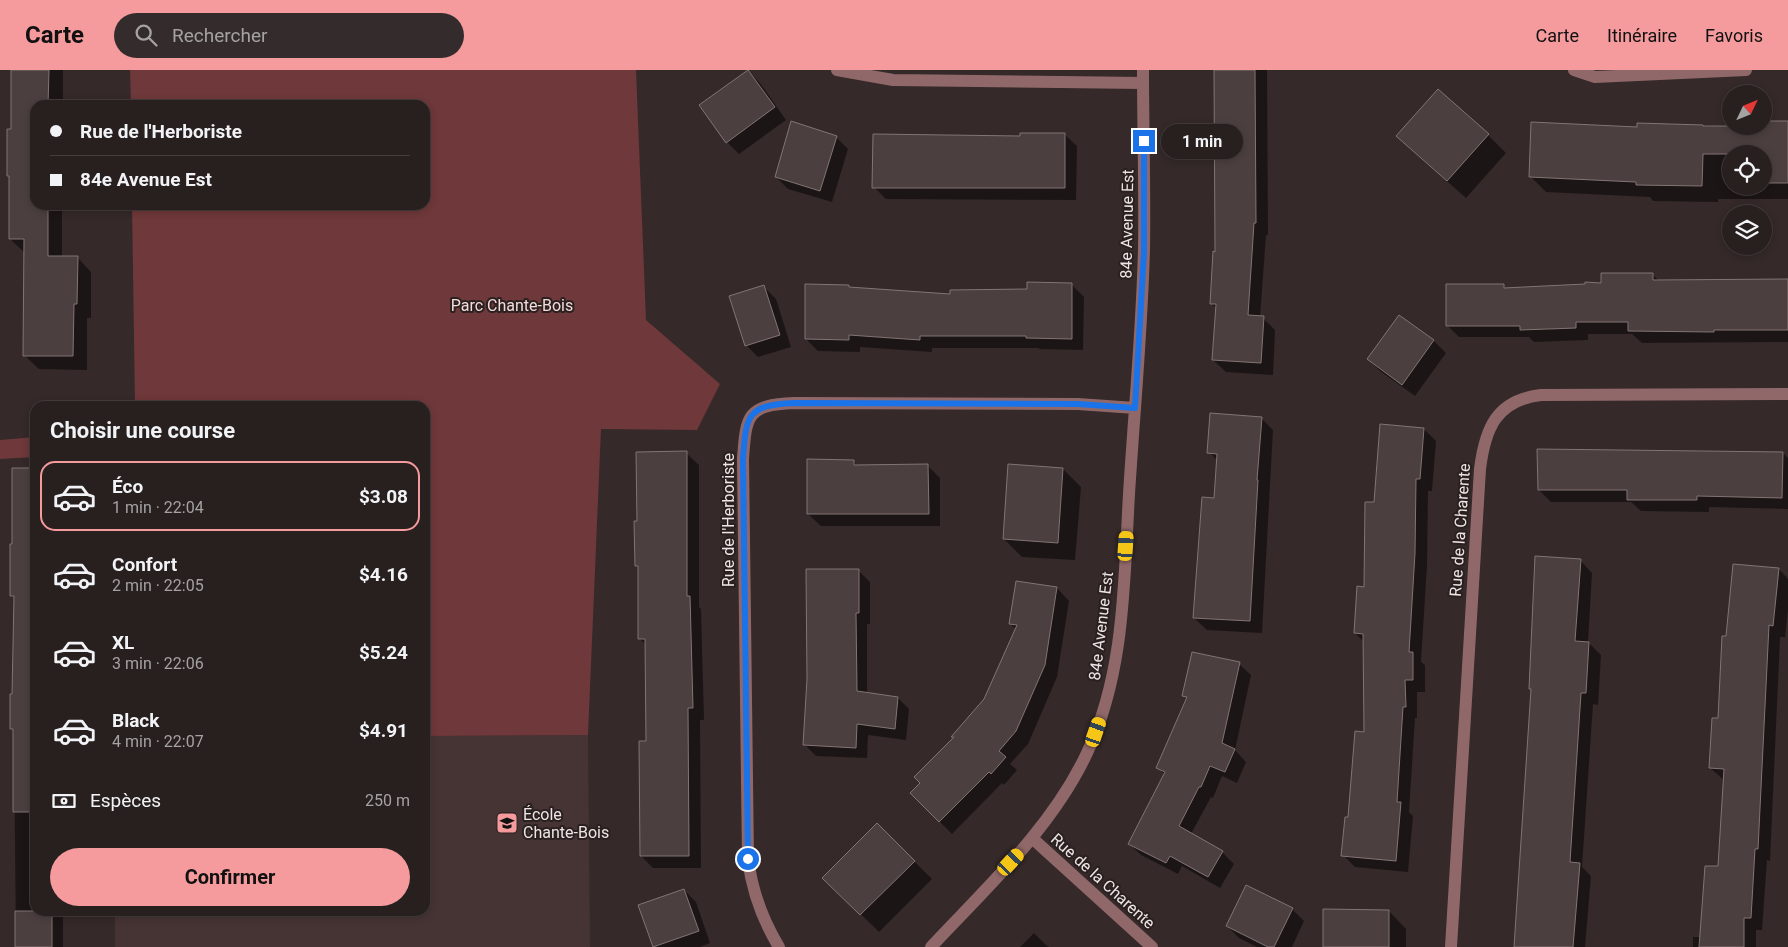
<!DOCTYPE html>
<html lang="fr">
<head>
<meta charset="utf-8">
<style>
	:root { --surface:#281f1f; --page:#342c2c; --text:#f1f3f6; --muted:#a5a2a4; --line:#443d3d; --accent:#f59b9d }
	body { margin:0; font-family:Roboto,sans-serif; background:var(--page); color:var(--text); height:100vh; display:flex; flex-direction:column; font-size:19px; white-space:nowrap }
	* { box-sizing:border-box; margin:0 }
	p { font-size:16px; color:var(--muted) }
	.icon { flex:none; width:28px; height:28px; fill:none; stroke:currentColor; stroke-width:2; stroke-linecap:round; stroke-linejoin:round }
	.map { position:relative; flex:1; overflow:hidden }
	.drawer { position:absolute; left:30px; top:331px; width:400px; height:515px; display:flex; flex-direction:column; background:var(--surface); border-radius:15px; box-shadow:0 2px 8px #0003,0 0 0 1px var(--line) }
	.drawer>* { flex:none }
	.banner { position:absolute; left:30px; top:30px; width:400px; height:110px; border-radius:15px; box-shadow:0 2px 8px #0003,0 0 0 1px var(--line); display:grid; align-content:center; height:110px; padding:0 20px; background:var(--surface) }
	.needle { width:32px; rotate:47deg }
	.controls { position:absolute; left:1722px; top:15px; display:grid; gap:10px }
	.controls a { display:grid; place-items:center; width:50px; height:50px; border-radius:50%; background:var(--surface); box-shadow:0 2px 8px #0003,0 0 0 1px var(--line); font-size:25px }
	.end { position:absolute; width:22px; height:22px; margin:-11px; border:6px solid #1a73e8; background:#fff; box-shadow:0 0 0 2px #fff }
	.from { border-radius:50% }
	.bubble { position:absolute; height:35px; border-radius:18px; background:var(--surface); box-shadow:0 2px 8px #0003,0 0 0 1px var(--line); font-size:16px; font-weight:700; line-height:35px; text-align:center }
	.car { position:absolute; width:15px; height:30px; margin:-15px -8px; border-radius:6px; box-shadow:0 0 4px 1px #0007; background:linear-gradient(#f5c518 24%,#345 0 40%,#f5c518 0 76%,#345 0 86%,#f5c518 0) }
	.banner b { display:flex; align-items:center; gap:18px; height:48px; font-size:19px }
	.banner b+b { border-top:1px solid var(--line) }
	.banner i { width:12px; height:12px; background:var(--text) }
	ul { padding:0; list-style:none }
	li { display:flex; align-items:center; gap:15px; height:70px; margin:0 10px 8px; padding:0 10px; border:2px solid transparent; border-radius:15px }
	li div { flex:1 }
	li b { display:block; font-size:19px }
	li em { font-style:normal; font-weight:700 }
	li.current { border-color:var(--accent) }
	li>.icon { width:45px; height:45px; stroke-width:1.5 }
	h2 { padding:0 20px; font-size:22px; line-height:60px }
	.pay { display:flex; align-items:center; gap:12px; height:55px; padding:0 20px; font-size:19px }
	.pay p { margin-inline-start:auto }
	.button { display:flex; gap:10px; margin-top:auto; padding:10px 20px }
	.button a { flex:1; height:58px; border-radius:30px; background:var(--accent); color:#111; font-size:20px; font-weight:700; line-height:58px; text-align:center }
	header { display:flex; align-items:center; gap:30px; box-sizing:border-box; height:70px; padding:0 25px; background:var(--accent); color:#111 }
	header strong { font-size:24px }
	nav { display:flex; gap:28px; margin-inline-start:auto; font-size:18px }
	.search { width:350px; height:45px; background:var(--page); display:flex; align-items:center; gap:12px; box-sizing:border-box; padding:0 18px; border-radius:28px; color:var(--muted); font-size:19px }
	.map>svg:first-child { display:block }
	.built { fill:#463434 }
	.green { fill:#6f383a }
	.shadow { fill:#0007; fill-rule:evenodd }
	.building { fill:#4c3f3f; stroke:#827574 }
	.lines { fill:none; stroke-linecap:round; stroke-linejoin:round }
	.minor { stroke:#916869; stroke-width:12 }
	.route { stroke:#1a73e8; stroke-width:6 }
	.labels { text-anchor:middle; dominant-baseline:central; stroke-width:4; stroke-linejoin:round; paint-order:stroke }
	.street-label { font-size:16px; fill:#ede5e5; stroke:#2b2020 }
	.park-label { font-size:16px; fill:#f4dada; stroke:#2b2020 }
	.poi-label { font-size:16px; fill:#ede5e5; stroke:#2b2020; text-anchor:start }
</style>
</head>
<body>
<header>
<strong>Carte</strong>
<div class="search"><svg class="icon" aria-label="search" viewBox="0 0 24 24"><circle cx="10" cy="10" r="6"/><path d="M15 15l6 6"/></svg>Rechercher</div>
<nav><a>Carte</a><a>Itinéraire</a><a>Favoris</a></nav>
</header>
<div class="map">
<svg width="1788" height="877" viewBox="0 0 1788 877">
	<rect width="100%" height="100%" fill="#352929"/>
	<!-- built -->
	<path class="built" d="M588,665L590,877H115V841H425V666Z"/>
	<!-- green -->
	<path class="green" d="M130,0H636L646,250L720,314L697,360L601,359L588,665L425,666V336H135L132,135H425V35H131Z
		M35,367V387L0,389V370Z"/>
	<!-- shadow -->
	<path class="shadow" d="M13,0H63V35H35V135H62V187H77L91,202V248H87V300L39,299L24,285L25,183L10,169Z
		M1216,0H1267L1268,165H1266L1260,248H1263L1275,260L1273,305L1226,302L1213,290L1217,239L1211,233L1217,183Z
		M748,1L760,13L786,50L739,84L727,72Z
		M1764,52H1788V129H1718V132L1653,131L1650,127L1546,122L1530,106L1638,59V55L1764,56ZM1731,84H1764V116H1731Z
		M1064,64L1077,76L1076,130L886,129L874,117L1021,67Z
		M1488,65L1506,83L1466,128L1416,84Z
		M836,67L848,79L832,132L788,119L776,107Z
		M1652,204L1659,211L1788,210V272L1642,273L1632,264H1588V270L1534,272L1529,267H1459L1447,255L1503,216L1507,219L1603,214Z
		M1072,215L1084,227L1083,280L1040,279L1038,278H932V282L860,277V282L818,281L806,269L849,216L851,218L951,225L1028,221Z
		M764,217L776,229L791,277L758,287L746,275Z
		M1400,246L1434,271L1446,283L1415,326L1380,301L1368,289Z
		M1261,348L1273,360L1262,563L1207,560L1194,548L1215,429L1218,391L1209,382Z
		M1424,359L1436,371L1432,421H1428L1427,495L1421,592L1425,595V622H1417V648H1415L1409,742L1413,746L1408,802L1355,797L1343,785L1365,663L1364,572L1355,563L1365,518L1375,433Z
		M686,383L699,395V537L701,539L704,650H700L701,798H653L641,786L648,672L646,575L640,569L639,499L636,496L638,452Z
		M1783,383L1788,388V439L1709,437V442L1641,441L1631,432H1551L1539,420Z
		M853,391L859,397L928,396L940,408V456H821L808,444Z
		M35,399V841H63V877H16L14,661L12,659L16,530L11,525L13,476Z
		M1063,399L1081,417L1075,490L1022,487L1004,469Z
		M1580,490L1592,503L1588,572L1601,585L1598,635L1593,634L1582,797L1591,806L1585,877H1515L1532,621L1530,619Z
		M1779,499L1788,509V540L1785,567H1780L1770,791L1767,790L1762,860H1756V877H1693V867H1701L1719,798L1724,710L1710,698L1719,649L1727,568Z
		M858,500L870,512V554H867V624L898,628L909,639L906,670L868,665L867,688L816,686L804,674Z
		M1057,518L1069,531L1057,607L1028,674L1010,694L1017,700L1004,715L1002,713L952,764L911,723L921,713L955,668L953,667L985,630L1016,559L1010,554Z
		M1239,594L1251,605L1235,680L1246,692L1237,713L1222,706L1213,728L1211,727L1191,764L1222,782L1234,794L1220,818L1182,796L1178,804L1141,785L1129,774L1165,705L1158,698L1188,629L1184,626Z
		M877,755L932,809L879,862L824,808Z
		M684,820L696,832L710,873L700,877H654L640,836Z
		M1292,839L1304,851L1292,877H1257L1239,868L1227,856Z
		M1389,841L1406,859V877H1324Z
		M1034,863L1046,875L1049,877H1020Z"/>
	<!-- building -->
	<path class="building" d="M11,0H49L48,35H35V135H48V186H78L77,234H74L73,286H23L24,169H9V106H7V59H11Z
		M748,0L775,37L726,73L699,35Z
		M1214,0H1255L1256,153H1254L1248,245L1264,246L1261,293L1212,290L1216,234H1210L1213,181L1215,182Z
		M1438,19L1489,64L1447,111L1396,66Z
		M791,51L837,66L820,121L775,107Z
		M1764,51H1788V113H1764V84H1703L1702,116L1636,115V112L1529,107L1531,52L1637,57V53L1703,55V56H1764Z
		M1020,63H1065V118H872L873,64L1020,66Z
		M1601,203H1653V210L1788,209V260H1714V262L1628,261V252H1576V258L1520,260V256H1446V214H1504V218L1585,214V212L1601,213Z
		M1027,212L1072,213V269L1026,268V266H920V270L849,265V270L805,269V214L849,215V217L950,224V220L1027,219Z
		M764,215L780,265L745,276L729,226Z
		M1399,245L1434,270L1402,315L1367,289Z
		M1210,343L1262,347L1257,410H1258L1250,551L1193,548L1202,427L1214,428L1217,384L1207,383Z
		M1380,354L1424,358L1420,409H1416L1415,483L1409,582H1413V610H1405L1406,637H1403L1397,732H1401L1396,791L1341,786L1345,747H1348L1355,661L1364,662L1363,564L1354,563L1357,516L1364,517L1365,432H1374Z
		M1537,379L1783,382L1782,428L1697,426V430H1627V420H1538Z
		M687,381V526H690L693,638H688L689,786H640L639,671H646L645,569H638V496H635L634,451H637L636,382Z
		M807,389L854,390V395L928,394L929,444H807Z
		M1008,394L1063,398L1058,473L1003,469Z
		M12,398H35V742H13V659H10V624H12L14,526H10V474H12Z
		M1535,486L1581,489L1575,571L1589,572L1586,623H1581L1570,792L1580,793L1573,877H1514L1531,619H1529Z
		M1733,494L1779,498L1773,556L1769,555L1758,779H1755L1751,848H1744V877H1699L1705,796H1718L1724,699L1709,698L1712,648H1718L1722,566H1726Z
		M806,499H859V543H856L857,621L898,627L895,659L857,654L856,678L803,675L807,609Z
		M1016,511L1057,517L1045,595L1016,661L999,681L1006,687L991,704L989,702L939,752L910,723L920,713L914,707L954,667H951L984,629L1017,555L1009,554Z
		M1192,582L1240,592L1222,673L1235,679L1225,702L1210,696L1201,717H1199L1179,756L1223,781L1208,807L1170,786L1166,793L1128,774L1165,702L1156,698L1187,627L1182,626Z
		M877,753L915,791L860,845L822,808Z
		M1246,815L1293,838L1274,877H1268L1226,856Z
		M684,819L699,861L653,877L638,835Z
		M1323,839L1389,840V877H1323Z
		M15,841H52V877H15Z"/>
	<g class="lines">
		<!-- minor -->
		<path class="minor" d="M837,0L893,10L1143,13
			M1574,0L1595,7L1746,0
			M1032,768L1152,877
			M779,877C762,849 752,821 748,789L743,389C746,345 747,335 794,333L1078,334L1135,338
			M931,877C987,817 1052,758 1087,683C1125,603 1124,511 1129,424C1134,343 1142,261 1144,179C1145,120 1143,60 1143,0
			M1451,877L1480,399C1485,359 1496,330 1541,325L1788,324"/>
	</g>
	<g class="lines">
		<!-- route -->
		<path class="route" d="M748,789L743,389C746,345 747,335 794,333L1078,334L1135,338L1144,182V71"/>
	</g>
	<!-- icons -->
	<defs>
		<g id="school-square" transform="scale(1.125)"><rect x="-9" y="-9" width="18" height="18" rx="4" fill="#f59b9d" stroke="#2b2020"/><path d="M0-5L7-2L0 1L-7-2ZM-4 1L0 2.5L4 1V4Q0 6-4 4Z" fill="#111"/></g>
	</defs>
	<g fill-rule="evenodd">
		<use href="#school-square" x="507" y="753"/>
	</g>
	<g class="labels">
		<!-- street labels -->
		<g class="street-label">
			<text transform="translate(1127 154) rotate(-89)">84e Avenue Est</text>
			<text transform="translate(728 450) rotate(-90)">Rue de l'Herboriste</text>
			<text transform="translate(1460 460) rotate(-86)">Rue de la Charente</text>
			<text transform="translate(1101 556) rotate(-83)">84e Avenue Est</text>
			<text transform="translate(1103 811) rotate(42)">Rue de la Charente</text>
		</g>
		<!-- park labels -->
		<g class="park-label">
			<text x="512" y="235">Parc Chante-Bois</text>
		</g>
		<!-- poi labels -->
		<g class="poi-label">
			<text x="523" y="744">École<tspan x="523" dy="18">Chante-Bois</tspan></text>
		</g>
	</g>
</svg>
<div class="controls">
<a><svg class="needle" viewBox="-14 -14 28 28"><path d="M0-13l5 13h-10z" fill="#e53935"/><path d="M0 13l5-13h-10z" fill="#a5a2a4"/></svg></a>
<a><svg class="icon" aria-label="locate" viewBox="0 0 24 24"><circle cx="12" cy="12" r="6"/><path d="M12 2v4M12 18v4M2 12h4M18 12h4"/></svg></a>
<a><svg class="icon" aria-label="layers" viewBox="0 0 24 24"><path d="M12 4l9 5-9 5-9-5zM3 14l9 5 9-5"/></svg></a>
</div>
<i class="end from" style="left:748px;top:789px"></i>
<i class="end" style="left:1144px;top:71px"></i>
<div class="bubble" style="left:1161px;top:54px;width:82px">1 min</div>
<i class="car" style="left:1126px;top:476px;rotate:4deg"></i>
<i class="car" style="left:1096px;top:662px;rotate:19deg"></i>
<i class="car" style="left:1011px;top:792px;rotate:43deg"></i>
<div class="banner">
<b><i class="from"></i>Rue de l'Herboriste</b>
<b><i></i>84e Avenue Est</b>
</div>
<section class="drawer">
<h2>Choisir une course</h2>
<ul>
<li class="current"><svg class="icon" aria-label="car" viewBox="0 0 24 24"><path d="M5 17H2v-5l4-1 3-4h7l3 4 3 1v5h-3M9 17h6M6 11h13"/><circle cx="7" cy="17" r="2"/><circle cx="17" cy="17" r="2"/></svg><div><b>Éco</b><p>1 min · 22:04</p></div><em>$3.08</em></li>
<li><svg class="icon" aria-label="car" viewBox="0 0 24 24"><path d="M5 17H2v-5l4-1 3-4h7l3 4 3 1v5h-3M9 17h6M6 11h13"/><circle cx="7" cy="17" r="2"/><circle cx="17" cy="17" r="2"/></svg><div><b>Confort</b><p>2 min · 22:05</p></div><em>$4.16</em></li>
<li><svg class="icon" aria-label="car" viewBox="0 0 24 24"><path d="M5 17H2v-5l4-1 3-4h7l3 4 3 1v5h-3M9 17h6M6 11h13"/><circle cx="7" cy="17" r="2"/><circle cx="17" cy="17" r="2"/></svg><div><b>XL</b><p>3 min · 22:06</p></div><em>$5.24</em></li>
<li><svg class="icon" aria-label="car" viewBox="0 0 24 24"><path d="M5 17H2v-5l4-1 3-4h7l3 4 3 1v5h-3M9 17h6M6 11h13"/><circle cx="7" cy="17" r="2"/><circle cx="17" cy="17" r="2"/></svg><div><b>Black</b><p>4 min · 22:07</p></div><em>$4.91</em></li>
</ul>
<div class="pay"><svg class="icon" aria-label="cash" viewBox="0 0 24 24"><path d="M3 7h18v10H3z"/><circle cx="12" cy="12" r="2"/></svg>Espèces<p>250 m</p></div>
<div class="button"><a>Confirmer</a></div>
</section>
</div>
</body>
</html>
